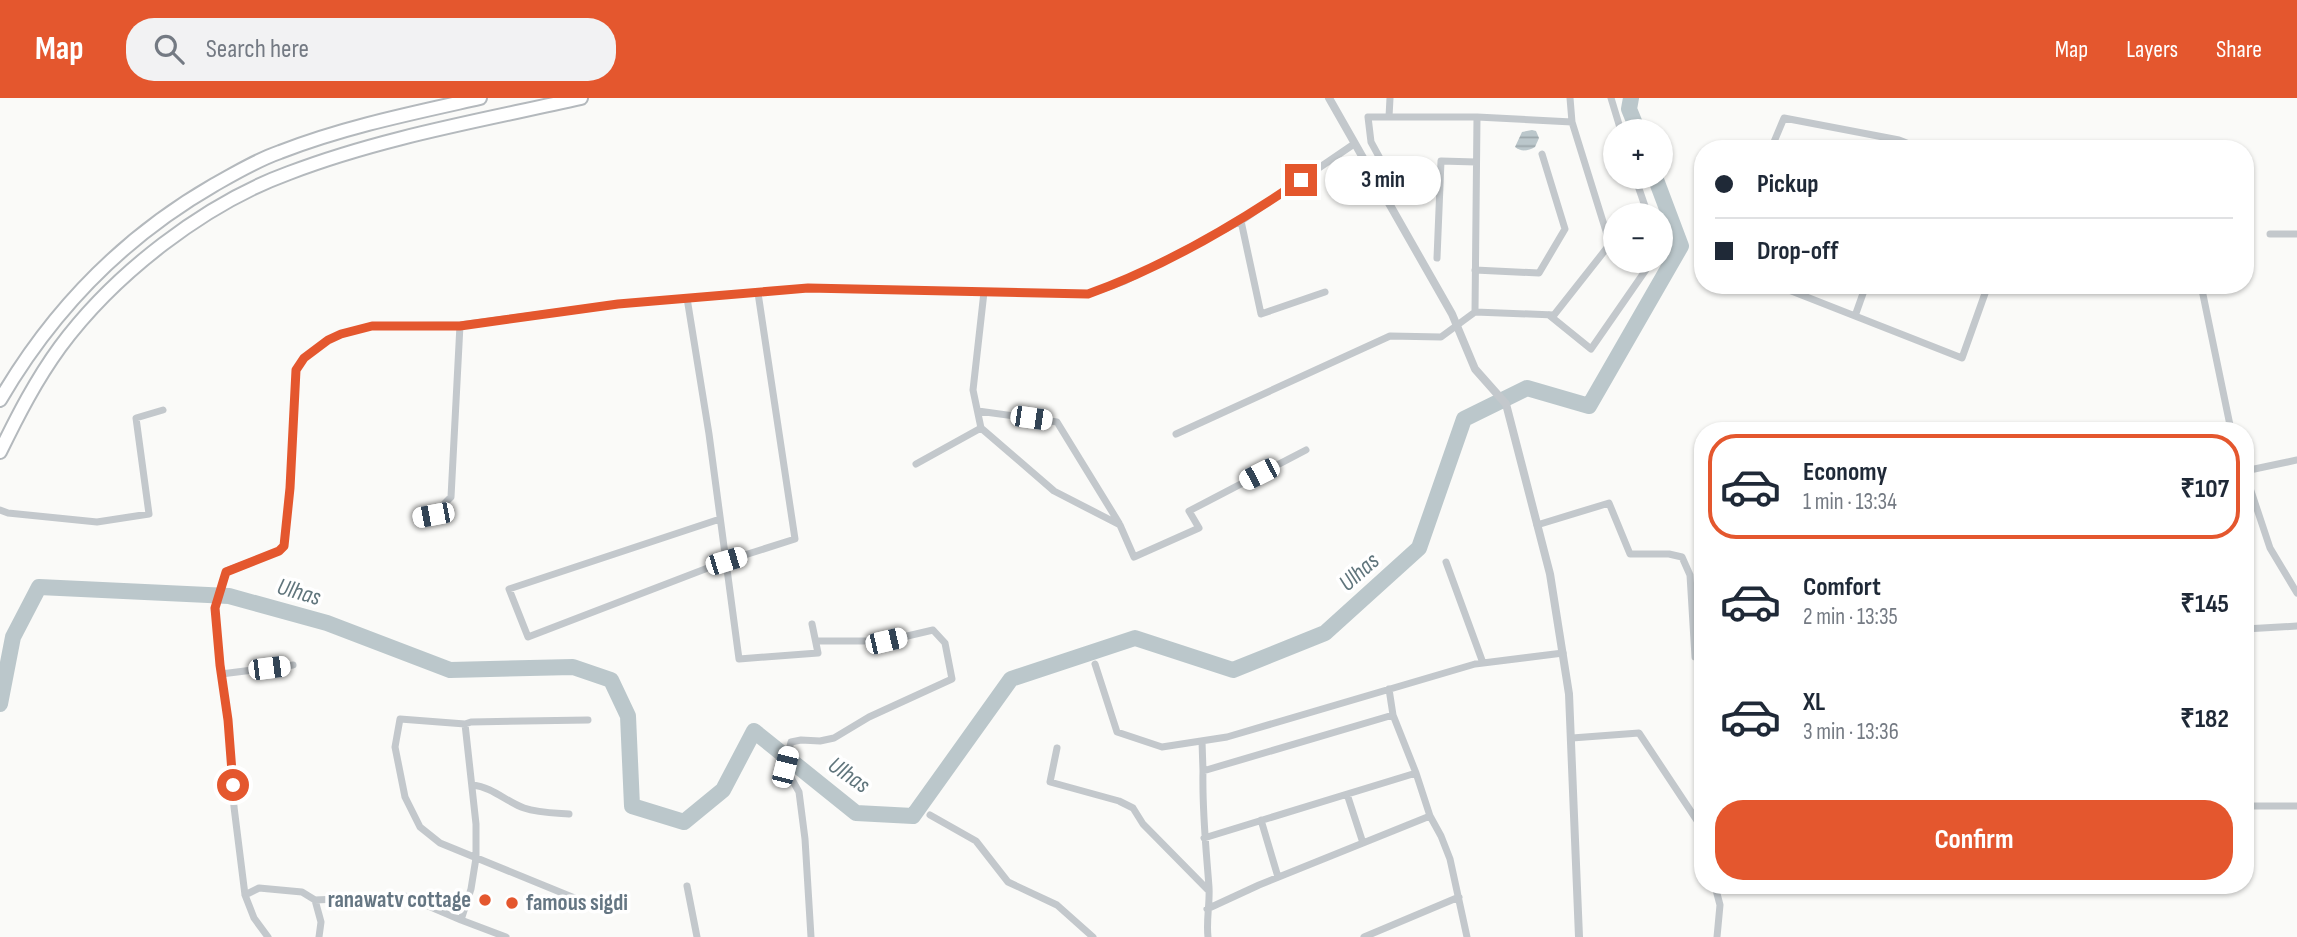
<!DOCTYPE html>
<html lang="en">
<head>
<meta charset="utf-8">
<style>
	:root { --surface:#fff; --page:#f2f2f3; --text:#1f2937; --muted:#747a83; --line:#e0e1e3; --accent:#e4572e }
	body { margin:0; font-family:"Sofia Sans Condensed",sans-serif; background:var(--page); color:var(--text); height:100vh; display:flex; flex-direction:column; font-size:26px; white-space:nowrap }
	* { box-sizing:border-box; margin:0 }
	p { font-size:23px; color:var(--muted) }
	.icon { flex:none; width:38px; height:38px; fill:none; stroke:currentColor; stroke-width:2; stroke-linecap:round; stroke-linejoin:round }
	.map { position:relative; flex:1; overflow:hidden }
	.panel { position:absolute; left:1694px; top:324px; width:560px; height:472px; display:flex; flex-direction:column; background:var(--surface); border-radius:28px; box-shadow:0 2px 5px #0004 }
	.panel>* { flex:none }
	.top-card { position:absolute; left:1694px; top:42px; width:560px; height:154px; border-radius:28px; box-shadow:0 2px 5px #0004; display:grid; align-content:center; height:154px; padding:0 21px; background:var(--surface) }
	.controls { position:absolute; left:1603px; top:21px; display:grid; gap:14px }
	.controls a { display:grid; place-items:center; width:70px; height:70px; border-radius:50%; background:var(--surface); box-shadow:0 2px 5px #0004; font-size:35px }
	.end { position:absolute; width:32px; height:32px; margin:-16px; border:9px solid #e4572e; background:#fff; box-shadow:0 0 0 4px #fff }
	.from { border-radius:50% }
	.bubble { position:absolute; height:49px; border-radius:24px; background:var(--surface); box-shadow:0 2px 5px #0004; font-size:23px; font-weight:700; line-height:49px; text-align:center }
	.car { position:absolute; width:21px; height:42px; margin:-21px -10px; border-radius:9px; box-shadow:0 0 5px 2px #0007; background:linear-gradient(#fff 24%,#345 0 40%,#fff 0 76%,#345 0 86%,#fff 0) }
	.top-card b { display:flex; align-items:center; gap:24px; height:66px; font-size:26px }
	.top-card b+b { border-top:2px solid var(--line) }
	.top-card i { width:18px; height:18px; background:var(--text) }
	ul { padding:12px 0 0; list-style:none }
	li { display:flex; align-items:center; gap:21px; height:105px; margin:0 14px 10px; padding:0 7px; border:4px solid transparent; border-radius:28px }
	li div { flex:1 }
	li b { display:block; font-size:26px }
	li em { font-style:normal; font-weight:700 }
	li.on { border-color:var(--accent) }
	li>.icon { width:63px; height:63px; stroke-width:1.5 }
	.cta { display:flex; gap:14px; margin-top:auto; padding:14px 21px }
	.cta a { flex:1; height:80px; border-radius:28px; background:var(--accent); color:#fff; font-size:28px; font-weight:700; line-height:80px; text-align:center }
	header { display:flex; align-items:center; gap:42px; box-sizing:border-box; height:98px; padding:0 35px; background:var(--accent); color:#fff }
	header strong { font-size:33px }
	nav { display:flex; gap:38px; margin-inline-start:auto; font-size:24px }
	.search { width:490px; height:63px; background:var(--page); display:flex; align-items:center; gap:18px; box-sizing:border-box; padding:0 24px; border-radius:28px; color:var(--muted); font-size:26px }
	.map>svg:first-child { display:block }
	.water { fill:url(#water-rules) }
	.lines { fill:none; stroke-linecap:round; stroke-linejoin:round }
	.river { stroke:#bbc7cb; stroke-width:16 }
	.motorway-casing { stroke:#b4b9bd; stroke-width:16 }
	.minor { stroke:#c3c8cc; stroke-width:7 }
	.tertiary { stroke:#c3c8cc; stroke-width:8 }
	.motorway { stroke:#fff; stroke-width:12 }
	.route { stroke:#e4572e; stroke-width:9 }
	.poi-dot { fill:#e4572e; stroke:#fff; stroke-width:2.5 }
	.labels { text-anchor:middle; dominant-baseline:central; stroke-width:7; stroke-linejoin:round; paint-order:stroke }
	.poi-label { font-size:23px; font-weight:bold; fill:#657683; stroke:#fff; text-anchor:end }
	.water-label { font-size:24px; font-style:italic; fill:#60757c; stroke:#fff }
</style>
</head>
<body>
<header>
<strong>Map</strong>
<div class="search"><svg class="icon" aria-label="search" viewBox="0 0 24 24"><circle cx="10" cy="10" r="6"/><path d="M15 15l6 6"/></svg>Search here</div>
<nav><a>Map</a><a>Layers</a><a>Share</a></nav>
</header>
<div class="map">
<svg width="2297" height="839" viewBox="0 0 2297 839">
	<defs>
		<pattern id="water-rules" width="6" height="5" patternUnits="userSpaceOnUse" patternTransform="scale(1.75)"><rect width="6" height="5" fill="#bbc7cb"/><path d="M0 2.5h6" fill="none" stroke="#9ca6aa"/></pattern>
	</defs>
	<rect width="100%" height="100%" fill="#fafaf8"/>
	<!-- water -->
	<path class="water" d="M1532,32L1536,33L1539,40L1535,49C1528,53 1521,54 1515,49L1522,34Z"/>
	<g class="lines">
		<!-- river -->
		<path class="river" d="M1631,0L1629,11L1638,33
			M0,606L13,539L39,489L229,498L327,525L450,572L573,569L611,582L628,618L632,708L684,724L723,692L754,633L856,715L913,718L1011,581L1135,540L1233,572L1325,535L1419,450L1464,321L1527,290L1589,308L1681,148L1655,79"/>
		<!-- motorway casing -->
		<g class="motorway-casing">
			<path id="motorway" d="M0,302C53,211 122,140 214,87C235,75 257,62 280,54C344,29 413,15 480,0
				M0,354C18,317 36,282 60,249C114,176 204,106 289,75C383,39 484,22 581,0"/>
		</g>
		<!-- minor -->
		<path class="minor" d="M1611,0L1621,33
			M1389,19L1390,0
			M1477,19L1572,24
			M1771,51L1784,20L1899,42L1922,51
			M1421,79L1400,97L1371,44L1368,19H1477L1475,214
			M1635,79L1648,117
			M1241,123L1261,216L1325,194
			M2270,136H2297
			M1437,160L1441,63L1476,64
			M1475,172L1539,175L1565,131L1542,56
			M1776,187L1962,260L1988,187
			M2201,187L2231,332
			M984,194L973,292L981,330L1054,393L1120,427L1134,459L1199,430L1189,413L1306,352
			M687,200L709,336L739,561L818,555L812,526
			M1549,217L1591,251L1652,163
			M1855,218L1866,187
			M978,313L1057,324L1119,425
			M1176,336L1390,238L1441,239L1475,214L1554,217L1610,146L1572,24L1570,0
			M916,366L981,330
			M2245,373L2297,362
			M2245,375L2270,450L2297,495
			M0,412L8,415L97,424L149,416L136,320L163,312
			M417,420L433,417L451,399L460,227
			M720,421L509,491L528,539L726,463L795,441L758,195
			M1537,427L1609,405L1630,456H1669L1682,459L1690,477L1695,559
			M1446,464L1483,565
			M2245,531L2297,528
			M1095,566L1117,634L1162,649L1227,639L1475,566L1563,555
			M221,576L293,567
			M1393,617L1416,675L1430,718L1441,738L1450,761L1467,839
			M588,622L471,624L465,626L400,621L395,649L405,699L420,729L440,745L599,810
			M1572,640L1639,635L1700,727L1703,739
			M1202,643L1203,673L1393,617L1389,591
			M1057,650L1050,684L1119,703L1133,710L1143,726L1209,793
			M1203,673C1202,713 1206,749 1209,789C1210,806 1206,822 1208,839
			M473,687C492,689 507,704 524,710C538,715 554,715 569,716
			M1347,696L1363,745
			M2245,708H2297
			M930,717L976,743L1008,784L1057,807L1093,839
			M1261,722L1278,779
			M1204,740L1416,675
			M687,788L697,839
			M1715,788L1720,807L1717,839
			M245,797L259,790L302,794L315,802L321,824L319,839
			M315,802L405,798L461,822L471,791L476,760V726L465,626
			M1207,811L1259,787L1430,718
			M461,822L506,839
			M268,839L254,820L245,797L234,709L228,622L220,567L215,510L226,473L279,453L284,448L290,390L296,272L304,260L328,242L341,236L372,228L460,227L618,206L808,190L1089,196L1125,183L1241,123L1354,46
			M811,839L805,741L799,694L785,669L791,644L801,642L820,643L834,640L869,619L952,581L945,545L933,532L886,543H816
			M1364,839L1459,799"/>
		<!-- tertiary -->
		<path class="tertiary" d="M1329,0L1452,216L1475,271L1506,306L1550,476L1569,596L1579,839"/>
		<!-- motorway -->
		<use href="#motorway" class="motorway"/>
	</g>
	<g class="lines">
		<!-- route -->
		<path class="route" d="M233,687L228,622L220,567L215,510L226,474L279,453L284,448L290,390L296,272L304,260L328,242L341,236L372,228H460L618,206L808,190L1088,196C1164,169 1235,127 1301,82"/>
	</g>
	<!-- markers -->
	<g class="poi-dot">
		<circle cx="485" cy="802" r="7"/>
		<circle cx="512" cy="805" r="7"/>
	</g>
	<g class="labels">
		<!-- poi labels -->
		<g class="poi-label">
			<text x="471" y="802">ranawatv cottage</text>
			<text x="526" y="805" text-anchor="start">famous sigdi</text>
		</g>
		<!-- water labels -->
		<g class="water-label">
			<text transform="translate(1359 474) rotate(-42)">Ulhas</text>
			<text transform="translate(299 494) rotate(16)">Ulhas</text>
			<text transform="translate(849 677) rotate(35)">Ulhas</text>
		</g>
	</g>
</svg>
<div class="controls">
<a>+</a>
<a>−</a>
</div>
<i class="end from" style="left:233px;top:687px"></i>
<i class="end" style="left:1301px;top:82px"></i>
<div class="bubble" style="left:1325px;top:58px;width:116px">3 min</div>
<i class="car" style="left:1031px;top:320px;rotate:98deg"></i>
<i class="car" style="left:1259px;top:376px;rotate:243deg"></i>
<i class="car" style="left:433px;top:417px;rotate:259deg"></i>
<i class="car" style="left:726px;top:463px;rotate:73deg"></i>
<i class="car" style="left:886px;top:543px;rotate:77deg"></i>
<i class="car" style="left:269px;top:570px;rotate:83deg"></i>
<i class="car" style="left:785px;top:669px;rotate:14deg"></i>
<div class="top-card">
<b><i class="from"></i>Pickup</b>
<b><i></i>Drop-off</b>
</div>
<section class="panel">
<ul>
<li class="on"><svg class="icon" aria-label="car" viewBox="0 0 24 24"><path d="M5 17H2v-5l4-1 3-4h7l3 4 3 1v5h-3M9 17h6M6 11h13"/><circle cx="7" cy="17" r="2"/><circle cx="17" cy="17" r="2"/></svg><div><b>Economy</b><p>1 min · 13:34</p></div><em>₹107</em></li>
<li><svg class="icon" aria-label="car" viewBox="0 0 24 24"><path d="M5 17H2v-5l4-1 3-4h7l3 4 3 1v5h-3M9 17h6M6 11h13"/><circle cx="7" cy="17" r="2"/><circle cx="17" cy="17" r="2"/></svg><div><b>Comfort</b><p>2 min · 13:35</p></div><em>₹145</em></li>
<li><svg class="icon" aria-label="car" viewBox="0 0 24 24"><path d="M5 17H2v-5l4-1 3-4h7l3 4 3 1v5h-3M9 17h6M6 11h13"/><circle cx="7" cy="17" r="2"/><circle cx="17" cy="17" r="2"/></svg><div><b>XL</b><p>3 min · 13:36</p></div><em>₹182</em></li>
</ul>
<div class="cta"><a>Confirm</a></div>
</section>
</div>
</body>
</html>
